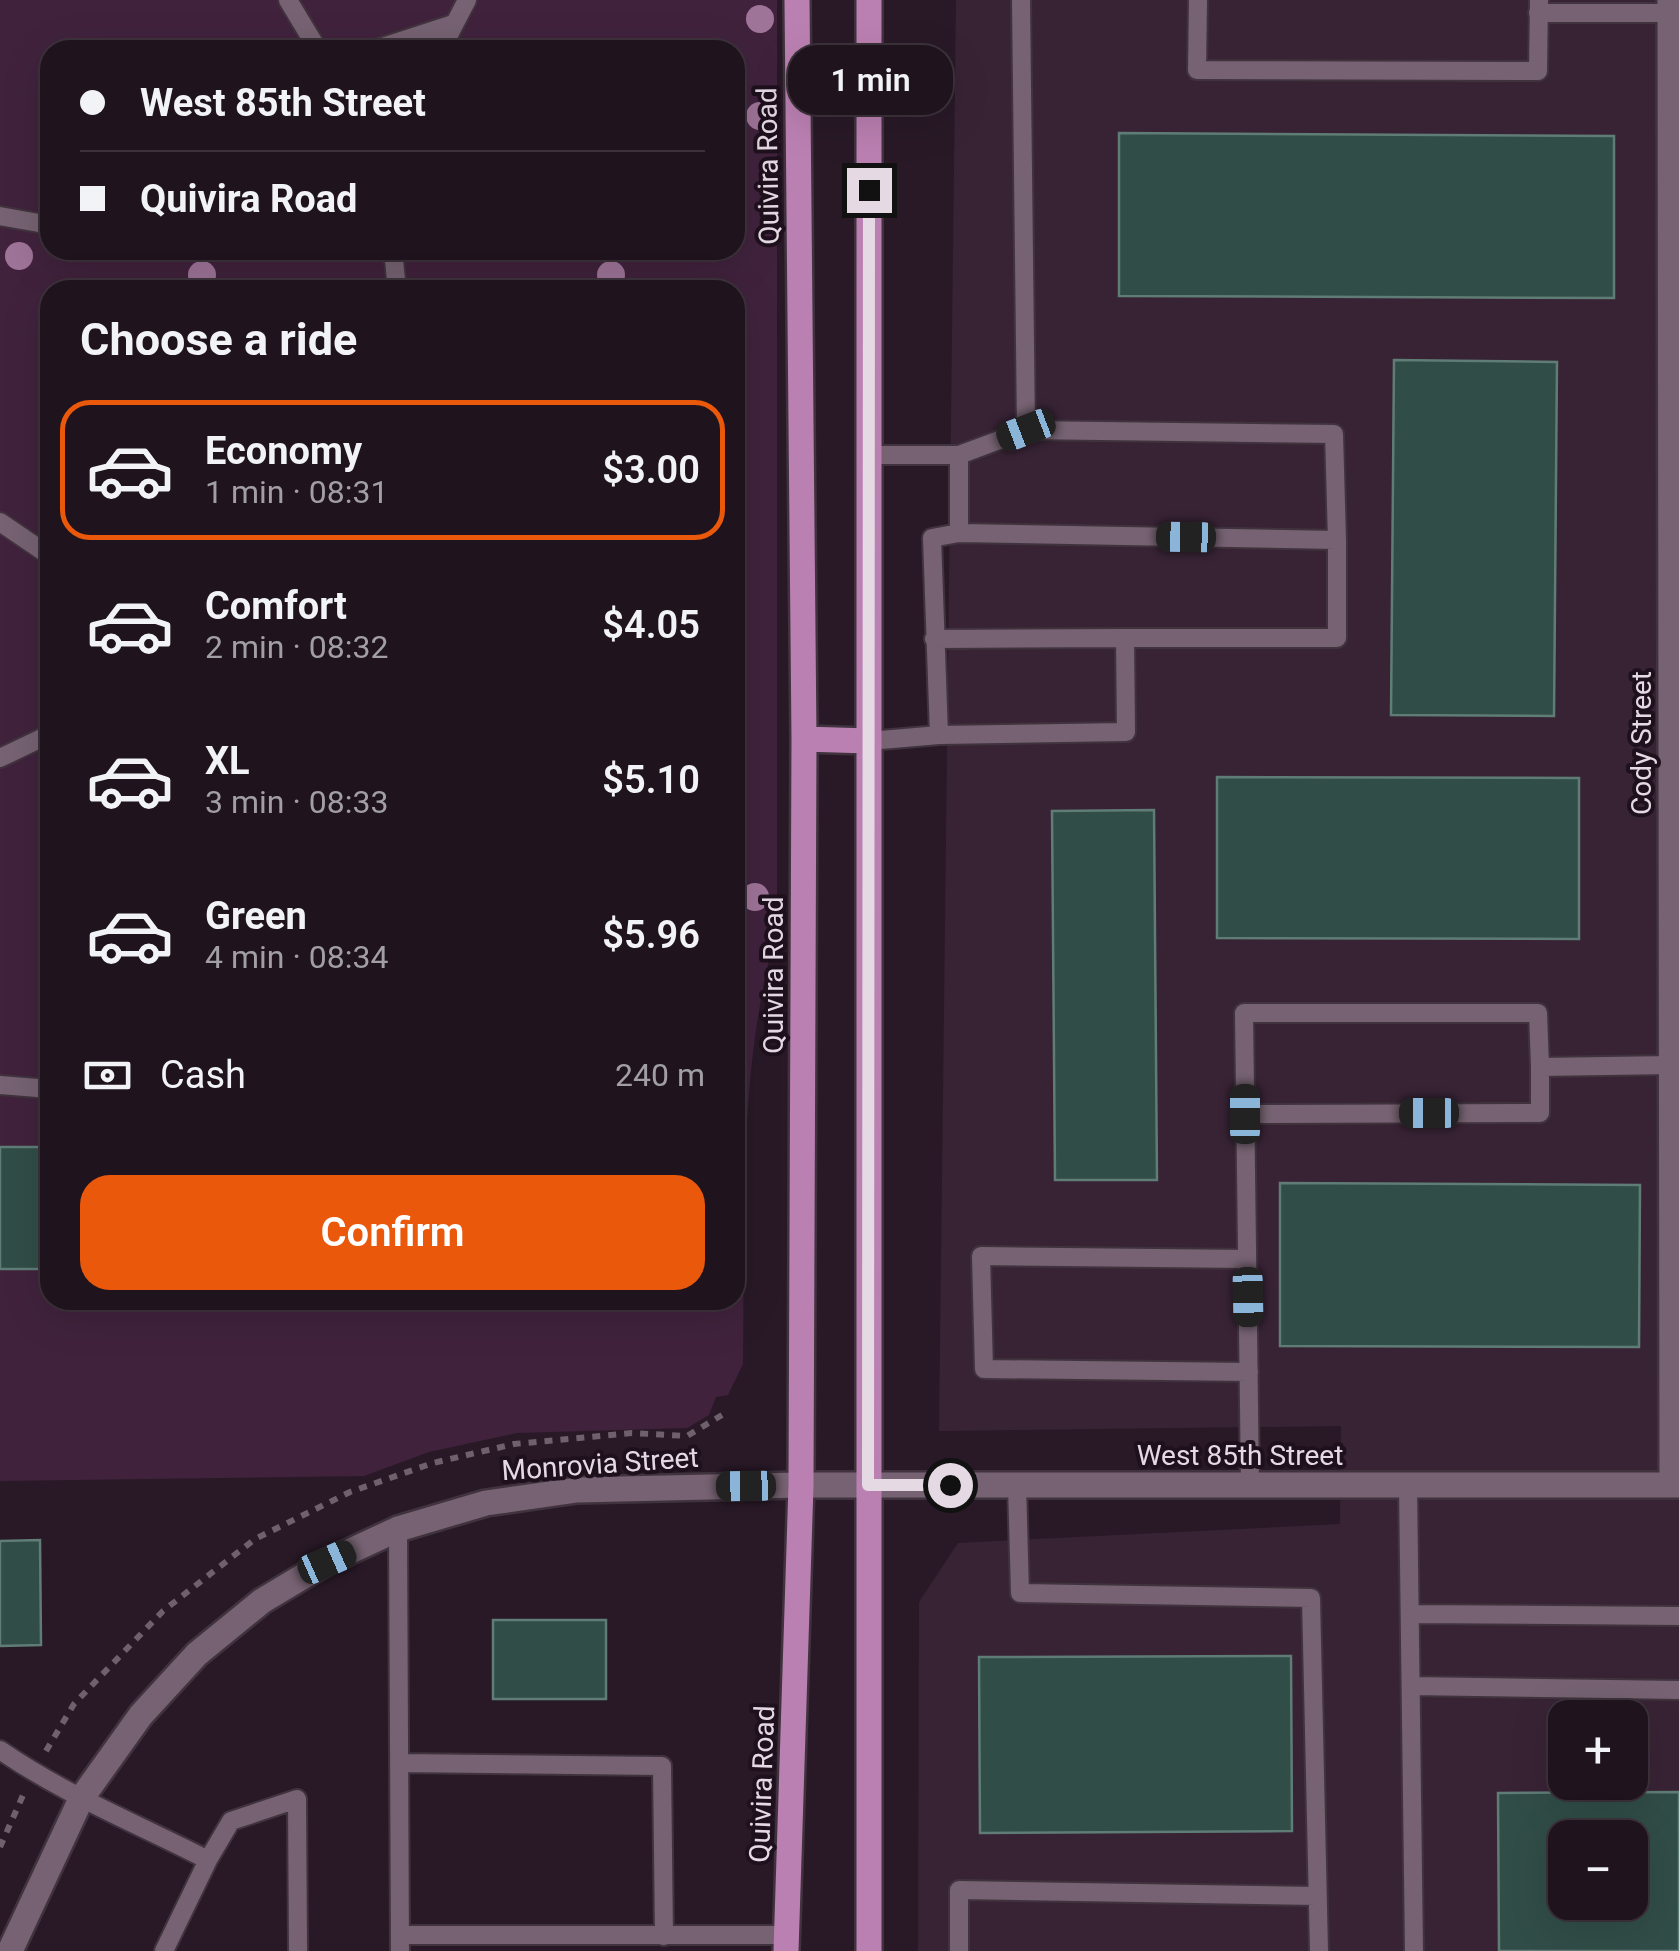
<!DOCTYPE html>
<html lang="en">
<head>
<meta charset="utf-8">
<style>
	:root { --surface:#1f131d; --page:#2c202a; --text:#f1f3f6; --muted:#a19ea4; --line:#3c323b; --accent:#ea580c }
	body { margin:0; font-family:Roboto,sans-serif; background:var(--page); color:var(--text); height:100vh; display:flex; flex-direction:column; font-size:38px; white-space:nowrap }
	* { box-sizing:border-box; margin:0 }
	p { font-size:32px; color:var(--muted) }
	.icon { flex:none; width:55px; height:55px; fill:none; stroke:currentColor; stroke-width:2; stroke-linecap:round; stroke-linejoin:round }
	.map { position:relative; flex:1; overflow:hidden }
	.drawer { position:absolute; left:40px; top:280px; width:705px; height:1030px; display:flex; flex-direction:column; background:var(--surface); border-radius:30px; box-shadow:0 10px 40px #0002,0 0 0 2px var(--line) }
	.drawer>* { flex:none }
	.banner { position:absolute; left:40px; top:40px; width:705px; height:220px; border-radius:30px; box-shadow:0 10px 40px #0002,0 0 0 2px var(--line); display:grid; align-content:center; height:220px; padding:0 40px; background:var(--surface) }
	.buttons { position:absolute; left:1548px; top:1700px; display:grid; gap:20px }
	.buttons a { display:grid; place-items:center; width:100px; height:100px; border-radius:20px; background:var(--surface); box-shadow:0 10px 40px #0002,0 0 0 2px var(--line); font-size:50px }
	.end { position:absolute; width:45px; height:45px; margin:-22px; border:12px solid #e5dae3; background:#111; box-shadow:0 0 0 5px #111 }
	.from { border-radius:50% }
	.bubble { position:absolute; height:70px; border-radius:30px; background:var(--surface); box-shadow:0 10px 40px #0002,0 0 0 2px var(--line); font-size:32px; font-weight:600; line-height:70px; text-align:center }
	.car { position:absolute; width:30px; height:60px; margin:-30px -15px; border-radius:12px; box-shadow:0 0 8px 2px #0007; background:linear-gradient(#222 24%,#8ab4d8 0 40%,#222 0 76%,#8ab4d8 0 86%,#222 0) }
	.banner b { display:flex; align-items:center; gap:35px; height:95px; font-size:38px }
	.banner b+b { border-top:2px solid var(--line) }
	.banner i { width:25px; height:25px; background:var(--text) }
	ul { padding:0; list-style:none }
	li { display:flex; align-items:center; gap:30px; height:140px; margin:0 20px 15px; padding:0 20px; border:5px solid transparent; border-radius:30px }
	li div { flex:1 }
	li b { display:block; font-size:38px }
	li em { font-style:normal; font-weight:600 }
	li.on { border-color:var(--accent) }
	li>.icon { width:90px; height:90px; stroke-width:1.5 }
	h2 { padding:0 40px; font-size:45px; line-height:120px }
	.pay { display:flex; align-items:center; gap:25px; height:110px; padding:0 40px; font-size:38px }
	.pay p { margin-inline-start:auto }
	.button { display:flex; gap:20px; margin-top:auto; padding:20px 40px }
	.button a { flex:1; height:115px; border-radius:30px; background:var(--accent); color:#fff; font-size:40px; font-weight:600; line-height:115px; text-align:center }
	.map>svg:first-child { display:block }
	.built { fill:#382335; fill-rule:evenodd }
	.green { fill:#40223c; fill-rule:evenodd }
	.building { fill:#314d47; stroke:#5f7d76; stroke-width:2.5; fill-rule:evenodd }
	.lines { fill:none; stroke-linecap:round; stroke-linejoin:round }
	.service-casing { stroke:#40333e; stroke-width:22 }
	.minor-casing { stroke:#40333e; stroke-width:30 }
	.primary-casing { stroke:#40333e; stroke-width:30 }
	.path { stroke:#6e606c; stroke-width:6; stroke-dasharray:8 8; stroke-linecap:butt }
	.service { stroke:#766272; stroke-width:18 }
	.minor { stroke:#766272; stroke-width:25 }
	.primary { stroke:#bb80b2; stroke-width:25 }
	.tree { fill:#9e7498 }
	.route { stroke:#e5dae3; stroke-width:12 }
	.labels { text-anchor:middle; dominant-baseline:central; stroke-width:8; stroke-linejoin:round; paint-order:stroke }
	.street-label { font-size:28px; fill:#e5dae3; stroke:#1f101d }
</style>
</head>
<body>
<div class="map">
<svg width="1679" height="1951" viewBox="0 0 1679 1951">
	<rect width="100%" height="100%" fill="#291927"/>
	<!-- built -->
	<path class="built" d="M956,0H1679V1951H918L919,1602L958,1543L1340,1524L1341,1426L939,1431ZM1565,1718H1630V1782H1565ZM1565,1838H1630V1902H1565Z"/>
	<!-- green -->
	<path class="green" d="M0,0H777V930C737,1070 745,1220 743,1364L728,1395L716,1397L709,1415L687,1428L517,1433L429,1452L364,1476L0,1481ZM50,50H735V250H50ZM50,290H735V1300H50Z"/>
	<!-- building -->
	<path class="building" d="M1119,133L1614,136V298L1119,296Z
		M1394,360L1557,362L1554,716L1391,715Z
		M1217,777L1579,778V939L1217,938Z
		M1154,810L1157,1180H1055L1052,811Z
		M0,1147H50V1269H0Z
		M1280,1183L1640,1185L1639,1347L1280,1346Z
		M40,1540L41,1645L0,1646V1541Z
		M493,1620H606V1699H493Z
		M1291,1656L1292,1831L980,1833L979,1657Z
		M1679,1792V1951H1499L1498,1793ZM1565,1838H1630V1902H1565Z"/>
	<g class="lines">
		<!-- service casing -->
		<g class="service-casing">
			<path id="service" d="M288,0L318,50
				M1021,0L1026,430
				M1198,0L1197,70L1538,71L1539,0
				M1538,13H1670
				M373,50L453,24
				M441,50L467,0
				M0,216L50,225
				M393,250L397,290
				M869,455H959L1026,430L1334,434L1337,540L959,533L932,538L939,735
				M959,455V533
				M0,522L50,556
				M1125,638H1337V540
				M869,741L939,735L1126,732L1125,638L934,639
				M0,758L50,734
				M0,1085L50,1089
				M1245,1114L1540,1113V1067
				M1247,1259L981,1256L984,1369L1249,1372
				M1017,1485L1020,1593L1311,1598L1319,1951
				M1250,1485L1244,1013H1538L1540,1067L1672,1065
				M1408,1485L1414,1951
				M398,1529L400,1951
				M1410,1614L1679,1616
				M1411,1686L1679,1690
				M0,1750C65,1795 138,1824 208,1860L164,1951
				M399,1763L662,1766L664,1936
				M208,1860L231,1821L297,1799L298,1951
				M400,1935H787
				M959,1951V1890L1317,1896"/>
		</g>
		<!-- minor casing -->
		<g class="minor-casing">
			<path id="minor" d="M1670,0L1672,1485
				M10,1951L81,1799L141,1715L197,1654L262,1601L327,1562L398,1529L486,1503L577,1490L801,1485H1679"/>
		</g>
		<!-- primary casing -->
		<g class="primary-casing">
			<path id="primary" d="M869,0V1951
				M804,739L869,741
				M786,1951L801,1485L804,739L797,0"/>
		</g>
		<!-- path -->
		<path class="path" d="M46,1751L74,1704L163,1611L255,1539L350,1492L433,1463L514,1444L632,1433L687,1436L722,1415
			M0,1847L24,1793"/>
		<!-- service -->
		<use href="#service" class="service"/>
		<!-- minor -->
		<use href="#minor" class="minor"/>
		<!-- primary -->
		<use href="#primary" class="primary"/>
	</g>
	<!-- trees -->
	<g class="tree">
		<circle cx="760" cy="19" r="14"/>
		<circle cx="760" cy="116" r="14"/>
		<circle cx="19" cy="256" r="14"/>
		<circle cx="202" cy="275" r="14"/>
		<circle cx="611" cy="275" r="14"/>
		<circle cx="755" cy="897" r="14"/>
	</g>
	<g class="lines">
		<!-- route -->
		<path class="route" d="M869,190L868,1485H950"/>
	</g>
	<g class="labels">
		<!-- street labels -->
		<g class="street-label">
			<text transform="translate(768 166) rotate(-91)">Quivira Road</text>
			<text transform="translate(1641 743) rotate(-90)">Cody Street</text>
			<text transform="translate(773 975) rotate(-90)">Quivira Road</text>
			<text x="1240" y="1455">West 85th Street</text>
			<text transform="translate(600 1464) rotate(-4)">Monrovia Street</text>
			<text transform="translate(762 1784) rotate(-88)">Quivira Road</text>
		</g>
	</g>
</svg>
<div class="buttons">
<a>+</a>
<a>−</a>
</div>
<i class="end from" style="left:950px;top:1485px"></i>
<i class="end" style="left:869px;top:190px"></i>
<div class="bubble" style="left:788px;top:45px;width:165px">1 min</div>
<i class="car" style="left:1026px;top:430px;rotate:249deg"></i>
<i class="car" style="left:1186px;top:537px;rotate:271deg"></i>
<i class="car" style="left:1429px;top:1113px;rotate:270deg"></i>
<i class="car" style="left:1245px;top:1114px;rotate:0deg"></i>
<i class="car" style="left:1248px;top:1297px;rotate:179deg"></i>
<i class="car" style="left:746px;top:1486px;rotate:269deg"></i>
<i class="car" style="left:327px;top:1562px;rotate:66deg"></i>
<div class="banner">
<b><i class="from"></i>West 85th Street</b>
<b><i></i>Quivira Road</b>
</div>
<section class="drawer">
<h2>Choose a ride</h2>
<ul>
<li class="on"><svg class="icon" aria-label="car" viewBox="0 0 24 24"><path d="M5 17H2v-5l4-1 3-4h7l3 4 3 1v5h-3M9 17h6M6 11h13"/><circle cx="7" cy="17" r="2"/><circle cx="17" cy="17" r="2"/></svg><div><b>Economy</b><p>1 min · 08:31</p></div><em>$3.00</em></li>
<li><svg class="icon" aria-label="car" viewBox="0 0 24 24"><path d="M5 17H2v-5l4-1 3-4h7l3 4 3 1v5h-3M9 17h6M6 11h13"/><circle cx="7" cy="17" r="2"/><circle cx="17" cy="17" r="2"/></svg><div><b>Comfort</b><p>2 min · 08:32</p></div><em>$4.05</em></li>
<li><svg class="icon" aria-label="car" viewBox="0 0 24 24"><path d="M5 17H2v-5l4-1 3-4h7l3 4 3 1v5h-3M9 17h6M6 11h13"/><circle cx="7" cy="17" r="2"/><circle cx="17" cy="17" r="2"/></svg><div><b>XL</b><p>3 min · 08:33</p></div><em>$5.10</em></li>
<li><svg class="icon" aria-label="car" viewBox="0 0 24 24"><path d="M5 17H2v-5l4-1 3-4h7l3 4 3 1v5h-3M9 17h6M6 11h13"/><circle cx="7" cy="17" r="2"/><circle cx="17" cy="17" r="2"/></svg><div><b>Green</b><p>4 min · 08:34</p></div><em>$5.96</em></li>
</ul>
<div class="pay"><svg class="icon" aria-label="cash" viewBox="0 0 24 24"><path d="M3 7h18v10H3z"/><circle cx="12" cy="12" r="2"/></svg>Cash<p>240 m</p></div>
<div class="button"><a>Confirm</a></div>
</section>
</div>
</body>
</html>
